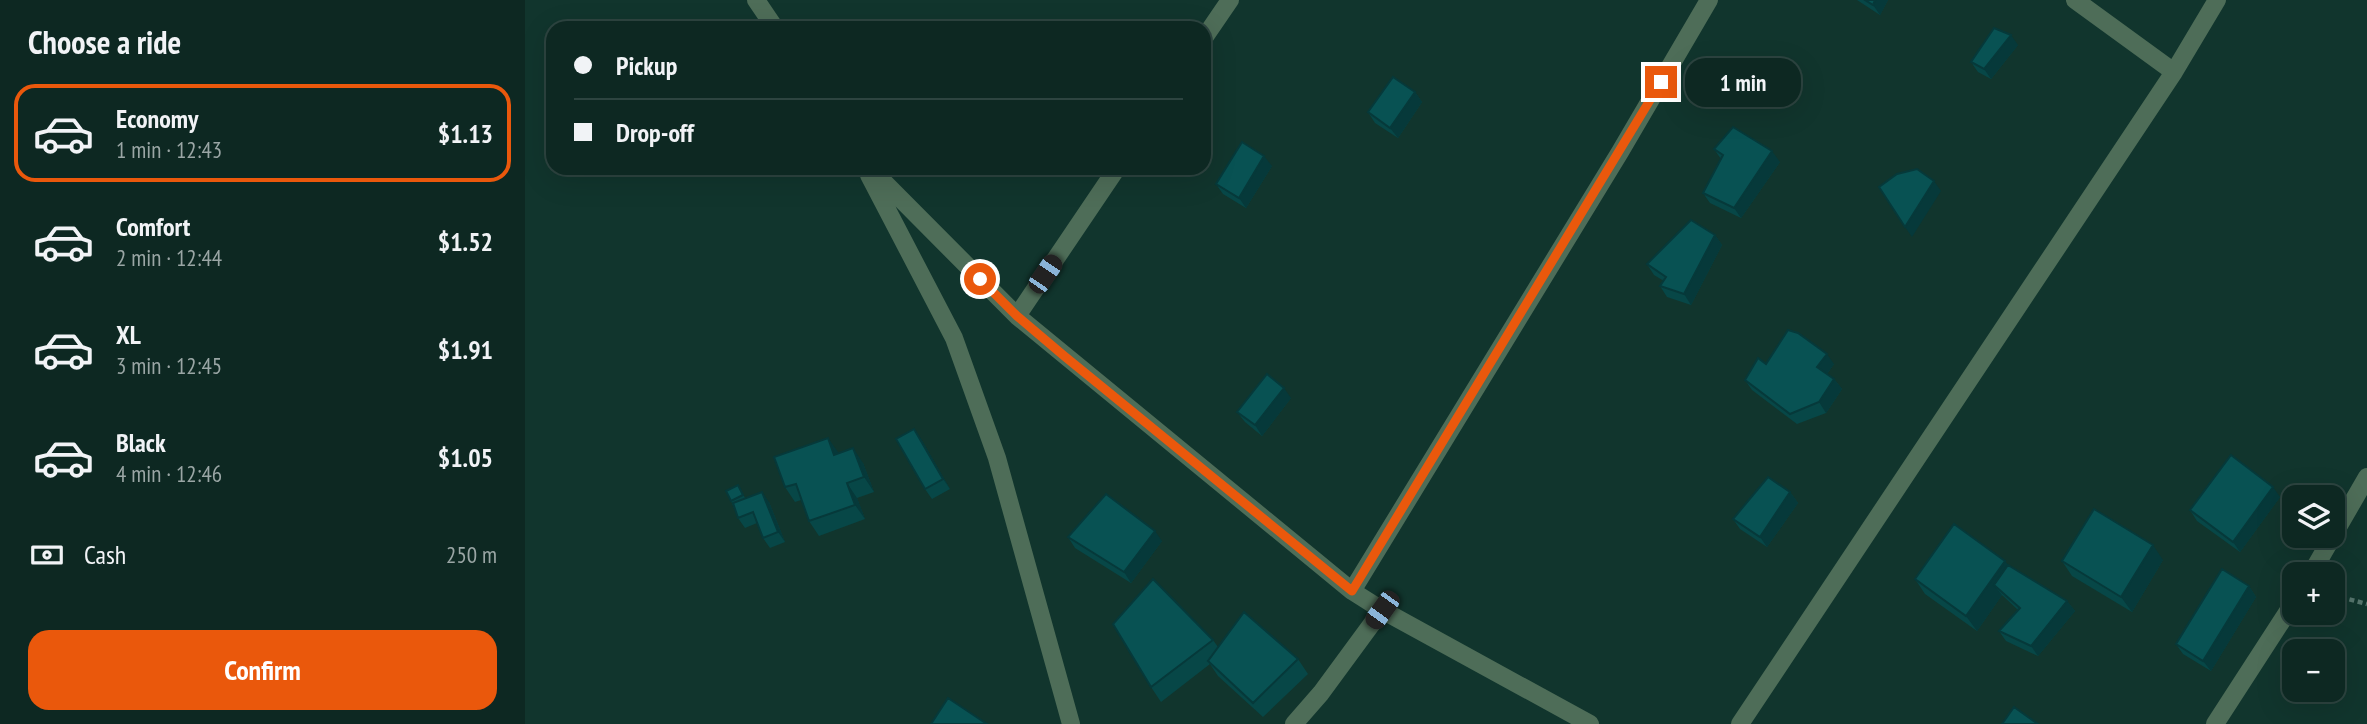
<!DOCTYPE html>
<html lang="en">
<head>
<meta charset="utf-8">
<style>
	:root { --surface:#0d2822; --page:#1b342f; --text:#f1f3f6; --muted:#9aa6a5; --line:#2d4440; --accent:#ea580c }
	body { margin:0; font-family:"PT Sans Narrow",sans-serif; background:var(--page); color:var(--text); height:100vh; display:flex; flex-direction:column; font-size:26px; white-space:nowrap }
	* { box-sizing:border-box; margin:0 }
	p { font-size:23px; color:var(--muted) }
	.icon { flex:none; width:38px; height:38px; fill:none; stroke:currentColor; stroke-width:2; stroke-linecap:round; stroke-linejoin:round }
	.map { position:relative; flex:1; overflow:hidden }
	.details { display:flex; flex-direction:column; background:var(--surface); width:525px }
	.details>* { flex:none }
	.top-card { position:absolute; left:21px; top:21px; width:665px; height:154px; border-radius:21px; box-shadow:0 7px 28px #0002,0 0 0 2px var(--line); display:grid; align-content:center; height:154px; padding:0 28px; background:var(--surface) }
	.buttons { position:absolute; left:1757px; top:485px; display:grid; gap:14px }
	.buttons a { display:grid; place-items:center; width:63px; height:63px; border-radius:14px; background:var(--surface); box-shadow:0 7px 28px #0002,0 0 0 2px var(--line); font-size:35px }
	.end { position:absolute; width:32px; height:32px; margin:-16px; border:9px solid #ea580c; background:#fff; box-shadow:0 0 0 4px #fff }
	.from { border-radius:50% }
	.bubble { position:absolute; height:49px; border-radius:21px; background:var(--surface); box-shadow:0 7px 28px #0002,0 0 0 2px var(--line); font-size:23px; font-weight:800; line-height:49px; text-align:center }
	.car { position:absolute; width:21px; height:42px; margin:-21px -10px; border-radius:9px; box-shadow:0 0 5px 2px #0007; background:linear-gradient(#222 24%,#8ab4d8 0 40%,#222 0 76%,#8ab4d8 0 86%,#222 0) }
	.top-card b { display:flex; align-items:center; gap:24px; height:66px; font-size:26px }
	.top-card b+b { border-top:2px solid var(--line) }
	.top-card i { width:18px; height:18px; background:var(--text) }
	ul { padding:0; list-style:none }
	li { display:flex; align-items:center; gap:21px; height:98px; margin:0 14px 10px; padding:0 14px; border:4px solid transparent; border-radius:21px }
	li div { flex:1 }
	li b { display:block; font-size:26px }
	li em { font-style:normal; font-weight:800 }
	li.current { border-color:var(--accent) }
	li>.icon { width:63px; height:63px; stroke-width:1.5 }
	h2 { padding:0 28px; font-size:32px; line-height:84px }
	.pay { display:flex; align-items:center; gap:18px; height:77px; padding:0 28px; font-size:26px }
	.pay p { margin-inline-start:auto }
	.primary-button { display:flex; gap:14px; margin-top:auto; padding:14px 28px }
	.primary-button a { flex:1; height:80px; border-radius:21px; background:var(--accent); color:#fff; font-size:28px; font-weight:800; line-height:80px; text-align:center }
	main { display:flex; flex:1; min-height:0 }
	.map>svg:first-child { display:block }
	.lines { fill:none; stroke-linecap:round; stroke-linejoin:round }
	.path { stroke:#56756d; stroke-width:4.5; stroke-dasharray:5 3.5; stroke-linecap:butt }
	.minor { stroke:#4e6d58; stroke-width:18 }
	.wall { fill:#074747 }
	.shaded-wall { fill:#06393a }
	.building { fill:#085253; stroke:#06393a; stroke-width:2 }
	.route { stroke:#ea580c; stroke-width:9 }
</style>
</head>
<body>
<main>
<section class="details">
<h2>Choose a ride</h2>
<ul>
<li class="current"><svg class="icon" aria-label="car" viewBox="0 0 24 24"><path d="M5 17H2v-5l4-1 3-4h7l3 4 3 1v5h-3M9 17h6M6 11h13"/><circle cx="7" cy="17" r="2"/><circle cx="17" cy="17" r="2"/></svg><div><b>Economy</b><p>1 min · 12:43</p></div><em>$1.13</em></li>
<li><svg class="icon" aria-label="car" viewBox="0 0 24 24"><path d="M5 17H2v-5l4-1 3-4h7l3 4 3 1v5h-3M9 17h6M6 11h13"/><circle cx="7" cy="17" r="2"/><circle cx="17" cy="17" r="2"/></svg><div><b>Comfort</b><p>2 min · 12:44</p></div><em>$1.52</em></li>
<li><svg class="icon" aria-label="car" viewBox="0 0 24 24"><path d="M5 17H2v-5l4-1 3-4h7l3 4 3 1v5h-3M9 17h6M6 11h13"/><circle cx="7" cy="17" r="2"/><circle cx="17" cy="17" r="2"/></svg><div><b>XL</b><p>3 min · 12:45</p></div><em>$1.91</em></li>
<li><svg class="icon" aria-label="car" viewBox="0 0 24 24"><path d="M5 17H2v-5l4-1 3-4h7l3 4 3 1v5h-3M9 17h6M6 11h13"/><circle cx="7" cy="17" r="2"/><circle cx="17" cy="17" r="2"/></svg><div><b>Black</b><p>4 min · 12:46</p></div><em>$1.05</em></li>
</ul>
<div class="pay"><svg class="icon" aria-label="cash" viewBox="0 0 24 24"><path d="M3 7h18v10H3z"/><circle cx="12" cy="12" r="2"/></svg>Cash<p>250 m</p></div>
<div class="primary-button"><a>Confirm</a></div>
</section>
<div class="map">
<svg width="1842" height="724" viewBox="0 0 1842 724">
	<rect width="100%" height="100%" fill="#11352d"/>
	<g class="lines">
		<!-- path -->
		<path class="path" d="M1808,595L1842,604"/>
		<!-- minor -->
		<path class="minor" d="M231,0L250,28
			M1550,0L1649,72
			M679,38L705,0
			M345,168L492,316L827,591L857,610L1065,724
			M344,175L429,338L472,458L546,724
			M492,316L592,168
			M1786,574L1842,477
			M827,591L1095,152L1184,0
			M769,724L796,693L857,610
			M1215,724L1649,72L1692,0
			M1690,724L1769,602"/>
	</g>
	<!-- wall -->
	<path class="wall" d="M1332,0H1363L1355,15Z
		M1493,45L1466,79L1453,72L1446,62Z
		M890,92L897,102L873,138L850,123L843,112Z
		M1189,149L1255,162L1216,218L1185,203L1178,193L1196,159Z
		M747,166L721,208L698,194L691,184Z
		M1190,235L1197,245L1166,305L1142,297L1135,286L1139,281L1129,275L1122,264Z
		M1241,364H1309L1302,374L1309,379L1317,389L1301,413L1272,424L1227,390L1220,380Z
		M766,398L737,436L720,422L712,412Z
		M396,439L425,489L407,499L400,489Z
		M313,453L338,463L349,492L332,498L340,519L294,536L284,521L276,500L270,502L260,487Z
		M216,490L220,498L244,502L260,542L245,548L238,538L232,523L220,528L213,518L206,501Z
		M1265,492L1273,503L1242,547L1215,529L1208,519Z
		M1755,497L1715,552L1672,521L1665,510Z
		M543,537L637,541L606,583L550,548Z
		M1638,560L1607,612L1547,576L1537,561Z
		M1483,565L1542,601L1550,611L1513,656L1481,641L1474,631L1493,610L1477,595L1452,631L1400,594L1390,579Z
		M1724,586L1731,597L1686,671L1658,654L1651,644Z
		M688,640L693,647L773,659L783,674L738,717L693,676L685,664L636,702L626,687Z"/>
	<!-- shaded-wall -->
	<path class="shaded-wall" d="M1350,0H1363L1355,15L1348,5Z
		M1486,35L1493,45L1466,79L1459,69Z
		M890,92L897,102L873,138L865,128Z
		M1247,151L1255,162L1216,218L1209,208Z
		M739,156L747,166L721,208L714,198Z
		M1409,181L1416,191L1387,237L1380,227Z
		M1190,235L1197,245L1166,305L1159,294Z
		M1302,354L1309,364L1299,378L1292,367Z
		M1309,379L1317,389L1301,413L1294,402Z
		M759,388L766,398L737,436L730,425Z
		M389,429L396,439L425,489L418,479Z
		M303,438L313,452L319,470L309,455Z
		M328,448L338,463L349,492L339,477Z
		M322,483L332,498L340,519L330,505Z
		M1748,487L1755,497L1715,552L1708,542Z
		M237,492L244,502L260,542L253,532Z
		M1265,492L1273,503L1242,547L1235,537Z
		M630,531L637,541L606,583L599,572Z
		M1628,545L1638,560L1607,612L1596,597Z
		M1480,561L1491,575L1469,585L1477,595L1452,631L1441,616Z
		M1724,586L1731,597L1686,671L1678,661Z
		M1542,601L1550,611L1513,656L1506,646Z"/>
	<!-- building -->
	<path class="building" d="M1340,0H1350L1348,5Z
		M1469,28L1486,35L1459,69L1446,62Z
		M868,77L890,92L865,128L843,112Z
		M1208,127L1247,151L1209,208L1178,193L1198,155L1189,149Z
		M717,142L739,156L714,198L691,184Z
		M1392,169L1409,181L1380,227L1354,187L1372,174Z
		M1166,220L1190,235L1159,294L1135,286L1141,277L1122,264Z
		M1263,330L1273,333L1302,354L1292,367L1309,379L1294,402L1265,414L1220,380L1233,358L1241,364Z
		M742,374L759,388L730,425L712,412Z
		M389,429L418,479L400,489L371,439Z
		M303,438L309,455L328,448L339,477L322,483L330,505L284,521L271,484L260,487L249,457Z
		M1706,455L1748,487L1708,542L1665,510Z
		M1243,477L1265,492L1235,537L1208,519Z
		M213,485L218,495L206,501L201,491Z
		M237,492L253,532L238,538L228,512L213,518L208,503Z
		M581,494L630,531L599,572L543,537Z
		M1569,509L1628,545L1596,597L1537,561Z
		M1429,524L1480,561L1441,616L1390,579Z
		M1483,565L1542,601L1506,646L1474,631L1495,608L1469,585Z
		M1697,569L1724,586L1678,661L1651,644Z
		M628,579L688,640L626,687L588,624Z
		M719,612L773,659L728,703L683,661Z
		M423,698L462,724H406Z
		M1489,707L1513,724H1477Z"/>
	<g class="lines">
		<!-- route -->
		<path class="route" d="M455,279L492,316L538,355L827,591L1136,82"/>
	</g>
</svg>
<div class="buttons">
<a><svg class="icon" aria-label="layers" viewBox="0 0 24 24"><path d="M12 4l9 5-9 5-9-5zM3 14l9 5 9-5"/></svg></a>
<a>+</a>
<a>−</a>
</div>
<i class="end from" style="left:455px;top:279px"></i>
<i class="end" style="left:1136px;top:82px"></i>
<div class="bubble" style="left:1160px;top:58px;width:116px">1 min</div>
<i class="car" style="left:520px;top:274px;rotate:34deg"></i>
<i class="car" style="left:857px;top:610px;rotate:216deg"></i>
<div class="top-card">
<b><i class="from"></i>Pickup</b>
<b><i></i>Drop-off</b>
</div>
</div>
</main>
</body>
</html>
